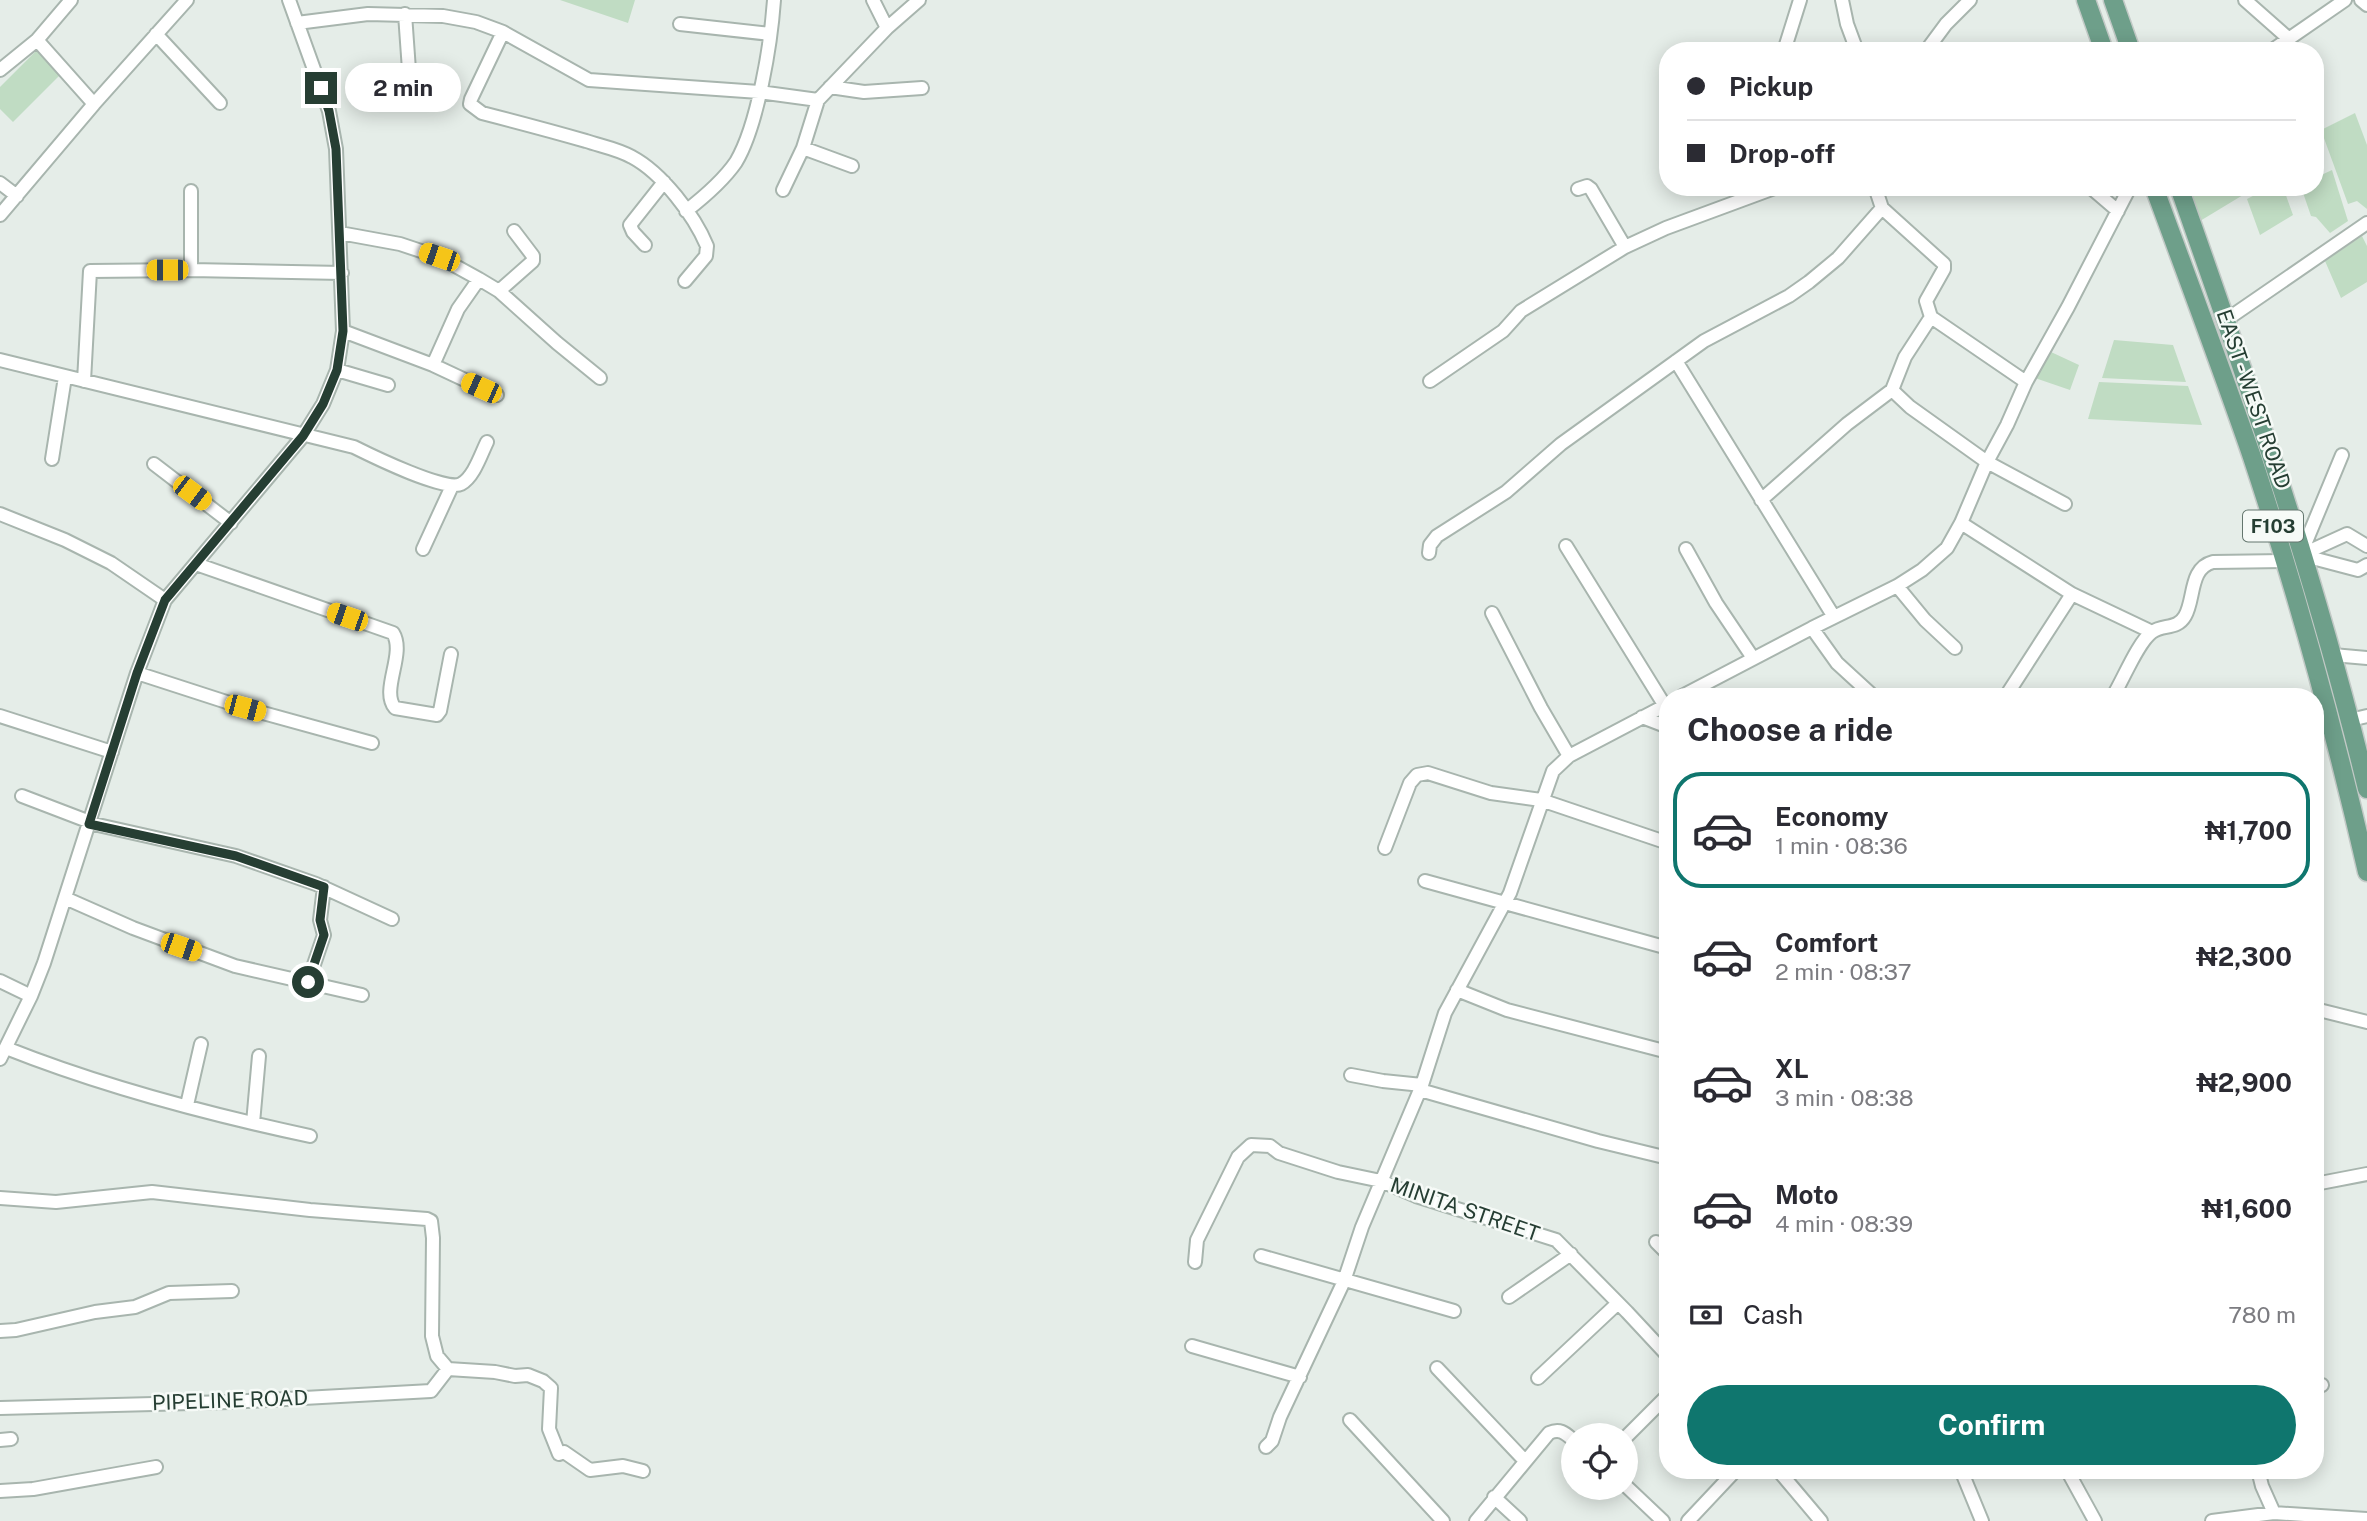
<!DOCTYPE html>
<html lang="en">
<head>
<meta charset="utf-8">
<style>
	:root { --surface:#fff; --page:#f2f2f3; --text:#2b2b33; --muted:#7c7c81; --line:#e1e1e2; --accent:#0f766e }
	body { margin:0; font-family:"Public Sans",sans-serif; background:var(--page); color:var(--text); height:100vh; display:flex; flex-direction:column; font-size:26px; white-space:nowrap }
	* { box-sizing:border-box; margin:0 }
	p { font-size:23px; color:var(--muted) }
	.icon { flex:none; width:38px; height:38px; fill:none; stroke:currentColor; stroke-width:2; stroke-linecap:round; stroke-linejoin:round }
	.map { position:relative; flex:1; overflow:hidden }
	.drawer { position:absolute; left:1659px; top:688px; width:665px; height:791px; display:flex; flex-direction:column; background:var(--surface); border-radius:28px; box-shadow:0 4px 18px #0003 }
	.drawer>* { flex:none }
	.banner { position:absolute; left:1659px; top:42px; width:665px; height:154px; border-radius:28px; box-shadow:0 4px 18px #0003; display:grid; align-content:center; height:154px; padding:0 28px; background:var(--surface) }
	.buttons { position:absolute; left:1561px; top:1423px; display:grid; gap:14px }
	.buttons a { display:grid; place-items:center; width:77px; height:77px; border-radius:50%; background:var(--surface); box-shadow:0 4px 18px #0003; font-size:35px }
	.end { position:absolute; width:32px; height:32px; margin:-16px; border:9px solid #263e33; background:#fff; box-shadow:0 0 0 4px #fff }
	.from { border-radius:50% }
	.bubble { position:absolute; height:49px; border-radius:24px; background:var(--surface); box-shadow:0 4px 18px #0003; font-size:23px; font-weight:700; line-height:49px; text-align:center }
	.car { position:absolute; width:21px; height:42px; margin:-21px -10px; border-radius:9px; box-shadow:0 0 5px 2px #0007; background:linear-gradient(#f5c518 24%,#345 0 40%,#f5c518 0 76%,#345 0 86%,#f5c518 0) }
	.banner b { display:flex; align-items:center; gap:24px; height:66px; font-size:26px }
	.banner b+b { border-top:2px solid var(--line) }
	.banner i { width:18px; height:18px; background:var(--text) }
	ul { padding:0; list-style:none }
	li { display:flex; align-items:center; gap:21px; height:116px; margin:0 14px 10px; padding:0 14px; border:4px solid transparent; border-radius:28px }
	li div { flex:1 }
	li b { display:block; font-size:26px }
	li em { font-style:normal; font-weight:700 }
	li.selected { border-color:var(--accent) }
	li>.icon { width:63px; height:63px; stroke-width:1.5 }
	h2 { padding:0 28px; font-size:32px; line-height:84px }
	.pay { display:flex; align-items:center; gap:18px; height:77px; padding:0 28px; font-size:26px }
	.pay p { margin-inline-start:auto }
	.primary-button { display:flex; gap:14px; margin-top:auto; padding:14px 28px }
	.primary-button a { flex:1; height:80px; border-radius:42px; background:var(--accent); color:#fff; font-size:28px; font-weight:700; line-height:80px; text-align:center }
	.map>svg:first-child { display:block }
	.green { fill:#c0dcc3 }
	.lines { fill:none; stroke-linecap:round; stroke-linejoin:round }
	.minor-casing { stroke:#a8b5ae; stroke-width:16 }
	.primary-casing { stroke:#c2c9c6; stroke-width:21 }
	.minor { stroke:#fff; stroke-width:12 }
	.primary { stroke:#6e9f8a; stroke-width:18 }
	.route { stroke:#263e33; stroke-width:9 }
	.labels { text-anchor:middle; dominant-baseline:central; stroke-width:5; stroke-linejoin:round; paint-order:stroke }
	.shield { fill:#f6faf7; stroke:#64766e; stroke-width:2 }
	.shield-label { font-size:19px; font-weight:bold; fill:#263e33 }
	.street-label { font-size:21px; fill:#263e33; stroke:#f6faf7 }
</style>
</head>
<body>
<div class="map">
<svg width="2367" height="1521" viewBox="0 0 2367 1521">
	<rect width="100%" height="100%" fill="#e5ede8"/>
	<!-- green -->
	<path class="green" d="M560,0H635L628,23Z
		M39,48L63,72L13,122L0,109V87Z
		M2355,113L2367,145V209L2357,201L2348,204L2321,130Z
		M2332,170L2348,221L2330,233L2316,217L2311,216L2301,187H2315V178Z
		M2187,187H2239L2243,195L2200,221Z
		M2270,187H2283L2293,215L2260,235L2247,199Z
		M2362,236L2367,246V282L2341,298L2325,261Z
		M2114,340L2173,345L2186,382L2102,378Z
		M2051,352L2079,365L2070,390L2035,378Z
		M2099,382L2188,386L2202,425L2088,419Z"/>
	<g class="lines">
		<!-- minor casing -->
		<g class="minor-casing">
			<path id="minor" d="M873,0L887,28
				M1842,0L1847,24L1857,51
				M2245,0L2288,38
				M2361,0L2367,5
				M405,14L410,84
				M297,23L368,14L443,16L476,22L503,32L589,80L759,92L818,100
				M680,24L770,34
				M503,32L471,99L470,104L482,113C517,122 551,131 586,141C601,146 618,149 632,157C662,173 694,215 707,246L706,256L685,281
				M156,34L220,103
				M37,40L94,104
				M1784,51L1800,0
				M1926,51L1946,24L1970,0
				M2271,51L2345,0
				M0,70L37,40L71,0
				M830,87L864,92L922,88
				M803,148L852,166
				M0,183L17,196
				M1875,187L1882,208L1944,264V269L1926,301L1931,317L2026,382
				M2090,187L2118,211
				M1578,189L1587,186L1591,189L1625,247
				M783,190L803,148L818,100L887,28L919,0
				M686,211C704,197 723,181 736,162C758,125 771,43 774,0
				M0,215L94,104L187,0
				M340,233L400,244L439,257L479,279L499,291L557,343L600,378
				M645,245L633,232L630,225L664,182
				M191,270V191
				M499,291L533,261V256L514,231
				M2226,320L2367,223
				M343,331L433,365L497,395
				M0,360L354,447C372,456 446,492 461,484C474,477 481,454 487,442
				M1676,361L1834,617
				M433,365L458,309L479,279
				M337,370L388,385
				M84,381L90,271L191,270L342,273
				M1430,381L1503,331L1521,311L1625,247L1666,228L1777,187
				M1892,390L1905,357L1931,317
				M52,459L65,377
				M154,464L231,523
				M1761,500L1847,424L1892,390L1910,407L1987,462L2065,504
				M0,514L65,540L111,563L165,600
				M1961,523L2072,594L2152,632
				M1566,546L1665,706
				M423,549L452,486
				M1686,549L1716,603L1753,658
				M1429,553L1430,545L1437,536L1506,492L1561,444L1704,341L1789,296L1809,282L1838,258L1882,208
				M2301,554L2342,455
				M2301,555L2347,534L2367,546
				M2301,555L2358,570L2367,565
				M196,564L393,633C406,654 380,690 395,708L437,715L440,711L451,654
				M1897,586L1925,620L1955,648
				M1492,613L1541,708L1569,756
				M1812,628L1837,663L1873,696
				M2333,655L2367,658
				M137,673L245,708L372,743
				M1682,696L1812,628L1897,586L1922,570L1947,548L1961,523L1987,462L2007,425L2026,382L2068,307L2130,187
				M2006,696L2072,594
				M2113,696C2123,680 2138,642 2152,632C2163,624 2177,630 2185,616C2195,599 2189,568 2213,562L2284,561
				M0,716L112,752
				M1642,717L1668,727
				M2350,720L2367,716
				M2315,732L2331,727
				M22,796L90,822
				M89,823L236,856L316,884L392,919
				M1385,848L1410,783L1417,775L1428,773L1491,793L1541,800L1668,843
				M1425,881L1668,948
				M65,898L133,928L235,966L362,995
				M0,981L31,996
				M308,982L324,935L320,920L324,887
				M1457,990L1507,1010L1668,1052
				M2315,1009L2367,1022
				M6,1048C104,1087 207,1114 310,1136
				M0,1059L31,996L44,963L137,673L165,600L303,436L323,404L337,370L343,331L336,149L329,111L289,0
				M1351,1075L1383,1081L1422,1085
				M1420,1090L1598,1141L1668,1158
				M187,1105L201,1044
				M253,1123L259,1056
				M2315,1184L2367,1174
				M0,1198L56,1202L152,1192L310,1210L427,1219L431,1221L433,1238L432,1336L437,1356L448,1369L495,1372L515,1376L528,1375L543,1381L551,1388L549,1429L559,1454L564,1452L590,1470L623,1466L643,1471
				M1656,1242L1668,1254
				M1261,1256L1454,1311
				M1195,1262L1197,1240L1238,1157L1251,1145L1270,1146L1279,1153L1338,1172L1381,1181L1416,1196L1556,1240L1627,1312L1668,1356
				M1509,1297L1571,1254
				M0,1331L16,1330L95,1312L135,1307L169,1293L232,1291
				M1192,1346L1300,1377
				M1437,1368L1525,1461
				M1538,1378L1618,1303
				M2315,1384L2322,1385
				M0,1408L230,1402L431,1391L448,1369
				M1350,1420L1443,1521
				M1626,1437L1668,1395
				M0,1440L11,1439
				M1266,1447L1272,1441L1280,1417L1344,1281L1362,1227L1422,1085L1445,1013L1510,893L1553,771L1569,756L1668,704
				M1778,1470L1821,1521
				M1961,1470L1982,1521
				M2067,1470L2095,1521
				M2258,1470L2262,1486L2274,1513
				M1626,1486L1663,1521
				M0,1491L33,1489L156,1467
				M1494,1497L1520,1521
				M1476,1521L1549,1433C1560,1428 1565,1433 1573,1440
				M1688,1521L1736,1470
				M2212,1521L2274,1513L2367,1519"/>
		</g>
		<!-- primary casing -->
		<g class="primary-casing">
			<path id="primary" d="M2086,0L2104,51
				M2113,0L2131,51
				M2154,187C2187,277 2221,367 2252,457C2297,593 2335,732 2367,872
				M2179,187C2249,385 2318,584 2367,789"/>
		</g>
		<!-- minor -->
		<use href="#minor" class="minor"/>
		<!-- primary -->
		<use href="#primary" class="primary"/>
	</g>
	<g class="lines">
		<!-- route -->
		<path class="route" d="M308,982L324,935L320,920L324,887L236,856L89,824L137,673L165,600L303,436L323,404L337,370L343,331L336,149L329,111L321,88"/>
	</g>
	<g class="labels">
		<!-- shield labels -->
		<rect class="shield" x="2243" y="510.5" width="60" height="31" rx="5"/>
		<g class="shield-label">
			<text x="2273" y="526">F103</text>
		</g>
		<!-- street labels -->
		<g class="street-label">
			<text transform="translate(2254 399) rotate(71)">EAST - WEST ROAD</text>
			<text transform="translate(1465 1209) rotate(19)">MINITA STREET</text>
			<text transform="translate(230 1400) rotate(-2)">PIPELINE ROAD</text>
		</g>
	</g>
</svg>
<div class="buttons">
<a><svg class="icon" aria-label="locate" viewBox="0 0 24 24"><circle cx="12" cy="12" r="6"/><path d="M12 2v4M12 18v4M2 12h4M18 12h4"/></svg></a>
</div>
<i class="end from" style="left:308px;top:982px"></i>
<i class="end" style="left:321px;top:88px"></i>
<div class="bubble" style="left:345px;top:63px;width:116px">2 min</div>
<i class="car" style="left:439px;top:257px;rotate:289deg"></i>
<i class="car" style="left:167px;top:270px;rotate:270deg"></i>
<i class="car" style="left:481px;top:388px;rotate:294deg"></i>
<i class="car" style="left:192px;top:493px;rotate:127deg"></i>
<i class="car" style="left:347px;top:617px;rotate:289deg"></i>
<i class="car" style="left:245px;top:708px;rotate:105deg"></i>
<i class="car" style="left:181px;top:947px;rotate:109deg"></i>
<div class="banner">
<b><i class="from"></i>Pickup</b>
<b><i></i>Drop-off</b>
</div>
<section class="drawer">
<h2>Choose a ride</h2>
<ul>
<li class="selected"><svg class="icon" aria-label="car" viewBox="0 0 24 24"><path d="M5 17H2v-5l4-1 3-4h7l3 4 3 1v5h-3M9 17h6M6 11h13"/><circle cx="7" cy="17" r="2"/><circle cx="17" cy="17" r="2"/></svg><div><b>Economy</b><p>1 min · 08:36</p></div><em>₦1,700</em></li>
<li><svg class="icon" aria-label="car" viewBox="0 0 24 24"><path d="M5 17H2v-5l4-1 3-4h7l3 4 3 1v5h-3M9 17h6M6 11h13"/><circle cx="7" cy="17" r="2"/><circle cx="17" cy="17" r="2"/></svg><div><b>Comfort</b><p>2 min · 08:37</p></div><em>₦2,300</em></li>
<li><svg class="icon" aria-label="car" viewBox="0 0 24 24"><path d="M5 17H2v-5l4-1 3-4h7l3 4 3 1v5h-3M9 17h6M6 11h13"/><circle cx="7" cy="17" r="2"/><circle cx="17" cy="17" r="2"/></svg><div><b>XL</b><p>3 min · 08:38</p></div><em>₦2,900</em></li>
<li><svg class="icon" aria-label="car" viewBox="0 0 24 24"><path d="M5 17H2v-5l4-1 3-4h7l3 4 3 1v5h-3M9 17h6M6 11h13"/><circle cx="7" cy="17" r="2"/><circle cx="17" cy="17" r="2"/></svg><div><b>Moto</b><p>4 min · 08:39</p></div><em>₦1,600</em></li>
</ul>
<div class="pay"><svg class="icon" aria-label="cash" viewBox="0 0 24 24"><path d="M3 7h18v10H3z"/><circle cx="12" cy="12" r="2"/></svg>Cash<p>780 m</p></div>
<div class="primary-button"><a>Confirm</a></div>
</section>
</div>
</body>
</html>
